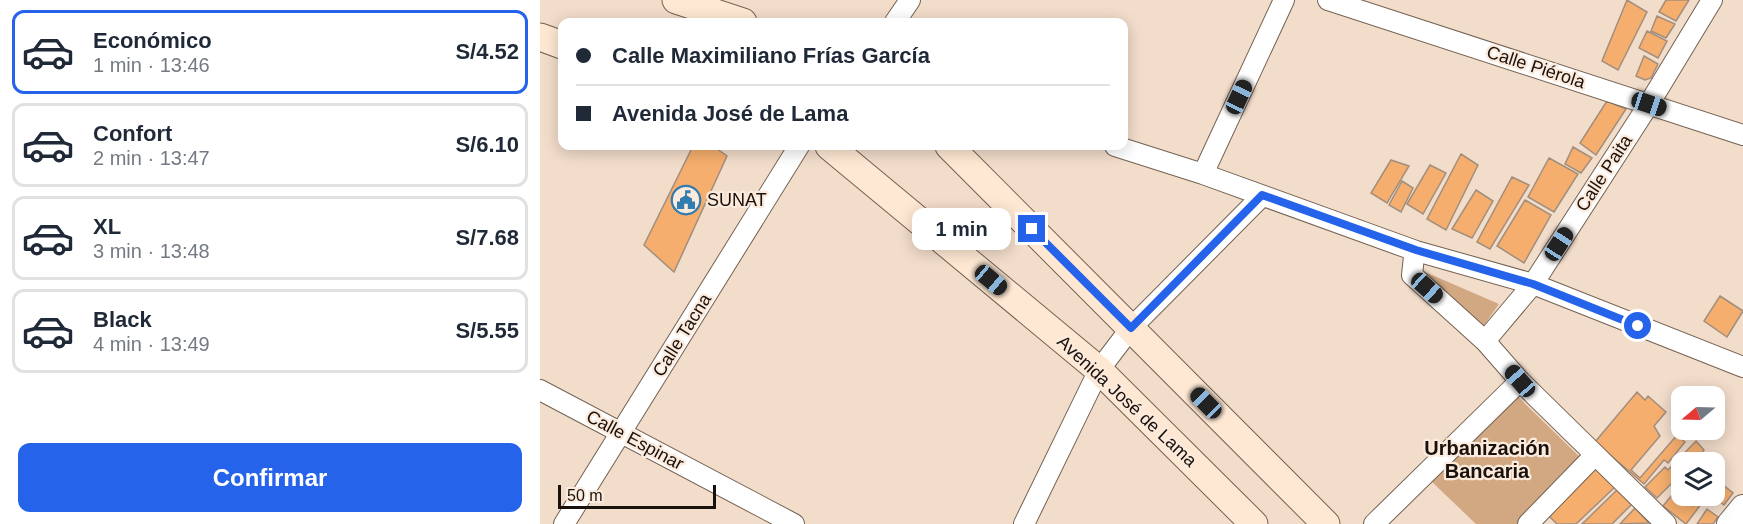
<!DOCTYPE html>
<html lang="es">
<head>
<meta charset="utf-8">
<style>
	:root { --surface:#fff; --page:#f6f6f7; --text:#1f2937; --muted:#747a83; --line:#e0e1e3; --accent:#2563eb }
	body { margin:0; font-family:Helvetica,sans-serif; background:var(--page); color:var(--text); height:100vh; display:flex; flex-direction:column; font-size:22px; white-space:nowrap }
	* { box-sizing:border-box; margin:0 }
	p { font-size:20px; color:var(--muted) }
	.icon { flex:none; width:33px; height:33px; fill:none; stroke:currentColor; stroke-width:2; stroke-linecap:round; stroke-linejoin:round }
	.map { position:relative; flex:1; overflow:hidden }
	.details { display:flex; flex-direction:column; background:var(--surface); width:540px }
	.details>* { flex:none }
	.top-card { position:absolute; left:18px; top:18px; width:570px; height:132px; border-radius:12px; box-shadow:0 3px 15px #0003; display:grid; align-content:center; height:132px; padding:0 18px; background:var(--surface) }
	.needle { width:39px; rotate:251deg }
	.controls { position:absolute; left:1131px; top:386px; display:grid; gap:12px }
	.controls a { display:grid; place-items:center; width:54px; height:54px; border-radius:12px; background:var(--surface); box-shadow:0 3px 15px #0003; font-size:30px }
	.scale { position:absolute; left:18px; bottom:15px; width:158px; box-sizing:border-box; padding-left:6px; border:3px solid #19110b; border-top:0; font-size:16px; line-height:21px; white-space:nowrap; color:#19110b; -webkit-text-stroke:4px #fceadc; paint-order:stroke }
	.end { position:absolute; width:27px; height:27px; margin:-14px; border:8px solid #2563eb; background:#fff; box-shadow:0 0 0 3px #fff }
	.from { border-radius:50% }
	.bubble { position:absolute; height:42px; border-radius:12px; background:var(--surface); box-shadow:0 3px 15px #0003; font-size:20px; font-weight:600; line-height:42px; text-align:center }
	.car { position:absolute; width:18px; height:36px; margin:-18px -9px; border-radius:8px; box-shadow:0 0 4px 2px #0007; background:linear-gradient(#222 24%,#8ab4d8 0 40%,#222 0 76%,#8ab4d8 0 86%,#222 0) }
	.top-card b { display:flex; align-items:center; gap:21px; height:57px; font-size:22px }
	.top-card b+b { border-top:2px solid var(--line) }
	.top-card i { width:15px; height:15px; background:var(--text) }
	ul { padding:10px 0 0; list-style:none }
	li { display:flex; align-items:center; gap:18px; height:84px; margin:0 12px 9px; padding:0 6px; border:3px solid var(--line); border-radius:12px }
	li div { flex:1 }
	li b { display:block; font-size:22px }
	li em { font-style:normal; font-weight:600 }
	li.selected { border-color:var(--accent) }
	li>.icon { width:54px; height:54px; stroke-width:1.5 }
	.cta { display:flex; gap:12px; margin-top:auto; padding:12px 18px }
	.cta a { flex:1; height:69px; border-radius:12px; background:var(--accent); color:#fff; font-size:24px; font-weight:600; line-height:69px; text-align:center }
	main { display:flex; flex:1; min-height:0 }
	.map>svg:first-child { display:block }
	.green { fill:#d2a883 }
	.building { fill:#f5ae6d; stroke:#a28e7d; stroke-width:1.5 }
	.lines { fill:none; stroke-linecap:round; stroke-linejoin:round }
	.minor-casing { stroke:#746252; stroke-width:22 }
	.tertiary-casing { stroke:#746252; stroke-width:26 }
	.secondary-casing { stroke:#746252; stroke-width:29 }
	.minor { stroke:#fff; stroke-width:20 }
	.tertiary { stroke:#fff; stroke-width:24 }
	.secondary { stroke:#fee8d3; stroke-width:27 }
	.route { stroke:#2563eb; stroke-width:8 }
	.labels { text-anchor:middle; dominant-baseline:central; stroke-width:4.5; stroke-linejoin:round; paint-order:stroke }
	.street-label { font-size:18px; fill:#19110b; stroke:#fceadc }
	.poi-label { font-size:18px; fill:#19110b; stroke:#fceadc; text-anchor:start }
	.neighbourhood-label { font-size:20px; font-weight:bold; fill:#19110b; stroke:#fceadc }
</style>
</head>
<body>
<main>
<section class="details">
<ul>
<li class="selected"><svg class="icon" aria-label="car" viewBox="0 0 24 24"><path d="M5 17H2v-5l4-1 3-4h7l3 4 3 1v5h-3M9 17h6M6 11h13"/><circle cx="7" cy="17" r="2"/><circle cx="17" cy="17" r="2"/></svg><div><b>Económico</b><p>1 min · 13:46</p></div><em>S/4.52</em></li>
<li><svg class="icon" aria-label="car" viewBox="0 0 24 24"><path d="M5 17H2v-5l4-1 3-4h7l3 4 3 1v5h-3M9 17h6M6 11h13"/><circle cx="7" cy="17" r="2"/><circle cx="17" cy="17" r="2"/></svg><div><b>Confort</b><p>2 min · 13:47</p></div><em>S/6.10</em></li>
<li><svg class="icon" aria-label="car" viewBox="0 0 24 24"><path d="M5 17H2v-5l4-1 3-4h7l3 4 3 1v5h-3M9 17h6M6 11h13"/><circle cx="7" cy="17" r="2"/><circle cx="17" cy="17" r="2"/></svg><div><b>XL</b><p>3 min · 13:48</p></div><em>S/7.68</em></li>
<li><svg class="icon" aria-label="car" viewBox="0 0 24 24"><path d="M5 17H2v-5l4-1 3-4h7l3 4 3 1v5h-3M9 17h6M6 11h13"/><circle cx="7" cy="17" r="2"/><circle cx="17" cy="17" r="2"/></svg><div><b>Black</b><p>4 min · 13:49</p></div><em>S/5.55</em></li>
</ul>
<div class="cta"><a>Confirmar</a></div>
</section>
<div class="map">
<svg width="1203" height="524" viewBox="0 0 1203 524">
	<rect width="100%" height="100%" fill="#f2dcca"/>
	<!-- green -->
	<path class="green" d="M885,272L959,304L940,331Z
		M974,393L1044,461L983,524H936L891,481Z"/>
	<!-- building -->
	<path class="building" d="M1087,0L1107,12L1078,70L1062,61Z
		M1126,0H1149L1136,21L1119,12Z
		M1117,16L1135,24L1126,38L1111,31Z
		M1107,31L1127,41L1118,58L1099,48Z
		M1104,56L1118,64L1111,78L1105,80L1096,76Z
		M1067,101L1086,109L1056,155L1040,143Z
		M153,146H173L187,156L134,272L104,245Z
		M1033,147L1052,158L1041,173L1025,164Z
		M921,154L938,165L906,230L887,219Z
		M1009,158L1038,174L1014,212L988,197Z
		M851,160L869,166L847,203L831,193Z
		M890,165L906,173L883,214L867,204Z
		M972,177L989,185L950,249L937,242Z
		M862,181L873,188L861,212L849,205Z
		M936,190L953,201L932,238L912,229Z
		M985,200L1011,215L984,263L957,246Z
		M1180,296L1203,311L1187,337L1164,321Z
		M1097,392L1105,400L1108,396L1126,412L1114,426L1120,436L1091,470L1100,478L1137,435L1145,442L1128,463L1124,460L1104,484L1055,442Z
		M1156,441L1164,450L1153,462H1142V473L1117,498L1105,487L1125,467L1128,470Z
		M1052,462L1075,487L1036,524H1017L1004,511Z
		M1177,480L1193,493L1184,505L1171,495H1174V483Z
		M1142,483V495H1153L1148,501L1153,506L1162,495H1168L1146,524L1123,506Z
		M1079,488L1094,502L1072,524H1042Z
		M1095,508L1109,523L1080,524Z
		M1167,509L1178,517L1173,524H1157Z"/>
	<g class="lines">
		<!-- minor casing -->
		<g class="minor-casing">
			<path id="minor" d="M788,0L1203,135
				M355,22L370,0
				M575,146L663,174L876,251L993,284L1203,367
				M663,174L744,0
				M876,251L874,256L872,275L945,341L980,381L1126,524
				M945,341L993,284L1109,104L1172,0
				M0,390L254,524
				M24,524L259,146
				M484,524L559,370L591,328L722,196
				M834,524L980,381
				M988,524L1055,455"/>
		</g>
		<!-- tertiary casing -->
		<g class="tertiary-casing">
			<path id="tertiary" d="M1189,524L1203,507"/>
		</g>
		<!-- secondary casing -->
		<g class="secondary-casing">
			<path id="secondary" d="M136,0L203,22
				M0,37L22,45
				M289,146L559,370L714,524
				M409,146L786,524"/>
		</g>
		<!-- minor -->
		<use href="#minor" class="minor"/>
		<!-- tertiary -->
		<use href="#tertiary" class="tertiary"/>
		<!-- secondary -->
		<use href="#secondary" class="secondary"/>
	</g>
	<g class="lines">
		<!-- route -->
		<path class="route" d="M492,229L591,328L722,195L876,250L993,284L1098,326"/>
	</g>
	<!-- icons -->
	<defs>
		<g id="civic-ring" transform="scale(1.5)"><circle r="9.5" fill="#fceadc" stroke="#327cb0" stroke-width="1.5"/><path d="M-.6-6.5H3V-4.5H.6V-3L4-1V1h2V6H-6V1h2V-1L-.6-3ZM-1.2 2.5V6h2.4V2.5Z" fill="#327cb0"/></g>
	</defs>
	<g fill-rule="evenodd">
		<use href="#civic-ring" x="146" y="200"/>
	</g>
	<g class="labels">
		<!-- street labels -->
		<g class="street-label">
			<text transform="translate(996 67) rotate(18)">Calle Piérola</text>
			<text transform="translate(1064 173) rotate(-57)">Calle Paita</text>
			<text transform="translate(142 335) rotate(-58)">Calle Tacna</text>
			<text transform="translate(587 401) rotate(43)">Avenida José de Lama</text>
			<text transform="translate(95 440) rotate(28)">Calle Espinar</text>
		</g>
		<!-- poi labels -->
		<g class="poi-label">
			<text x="167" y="200">SUNAT</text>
		</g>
		<!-- neighbourhood labels -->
		<g class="neighbourhood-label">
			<text x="947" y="448">Urbanización<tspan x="947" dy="23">Bancaria</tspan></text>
		</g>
	</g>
</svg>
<div class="controls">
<a><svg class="needle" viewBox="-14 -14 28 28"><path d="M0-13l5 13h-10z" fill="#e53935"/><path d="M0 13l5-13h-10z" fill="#747a83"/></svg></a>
<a><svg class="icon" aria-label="layers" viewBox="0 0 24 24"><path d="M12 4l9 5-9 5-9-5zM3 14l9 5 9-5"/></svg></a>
</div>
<div class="scale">50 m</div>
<i class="end from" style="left:1098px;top:326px"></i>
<i class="end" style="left:492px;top:229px"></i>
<div class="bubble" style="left:372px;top:208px;width:99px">1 min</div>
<i class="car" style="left:699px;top:97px;rotate:25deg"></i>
<i class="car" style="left:1109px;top:104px;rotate:108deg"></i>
<i class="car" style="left:1019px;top:244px;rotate:33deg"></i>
<i class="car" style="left:451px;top:280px;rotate:130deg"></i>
<i class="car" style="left:887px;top:288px;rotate:132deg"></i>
<i class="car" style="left:980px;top:381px;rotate:319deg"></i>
<i class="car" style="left:666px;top:403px;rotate:315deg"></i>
<div class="top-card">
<b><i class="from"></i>Calle Maximiliano Frías García</b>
<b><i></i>Avenida José de Lama</b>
</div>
</div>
</main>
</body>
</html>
